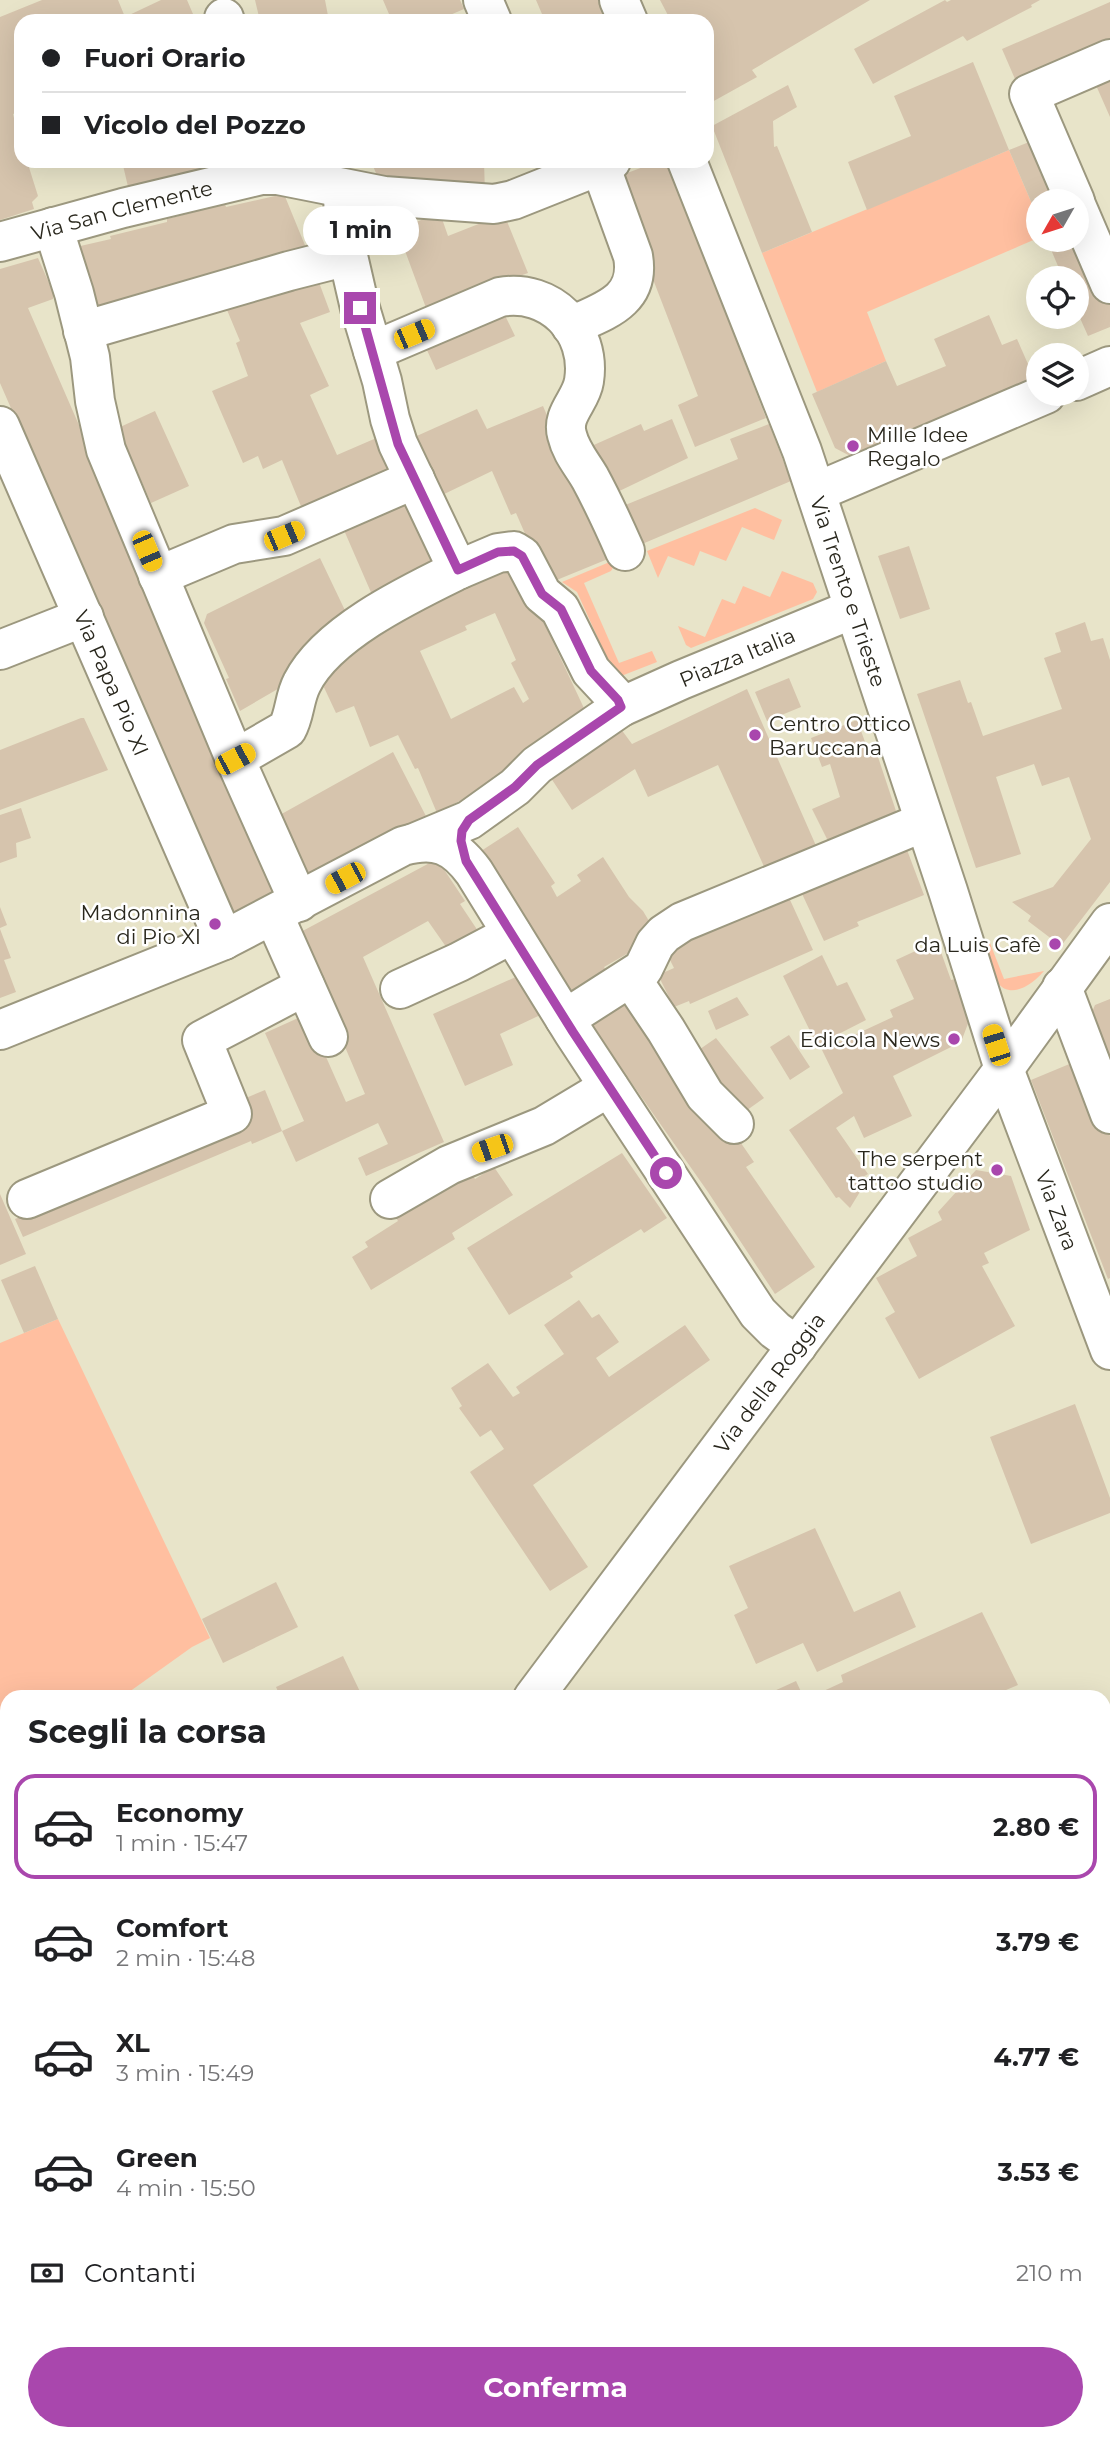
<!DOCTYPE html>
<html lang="it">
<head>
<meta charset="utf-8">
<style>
	:root { --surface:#fff; --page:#f2f2f2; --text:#202124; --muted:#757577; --line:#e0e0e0; --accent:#a947ad }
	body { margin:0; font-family:Montserrat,sans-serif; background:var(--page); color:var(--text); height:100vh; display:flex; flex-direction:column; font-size:26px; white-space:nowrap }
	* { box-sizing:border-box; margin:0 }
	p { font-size:23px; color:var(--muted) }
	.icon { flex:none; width:38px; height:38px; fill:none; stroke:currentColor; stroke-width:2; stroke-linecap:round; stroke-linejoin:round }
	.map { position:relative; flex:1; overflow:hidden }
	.panel { position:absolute; left:0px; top:1690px; width:1111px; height:751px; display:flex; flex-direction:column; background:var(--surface); border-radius:21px 21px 0 0; box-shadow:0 7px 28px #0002 }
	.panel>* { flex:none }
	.hud { position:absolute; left:14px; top:14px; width:700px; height:154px; border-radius:21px; box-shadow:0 7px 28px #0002; display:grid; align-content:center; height:154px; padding:0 28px; background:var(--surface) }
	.needle { width:46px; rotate:231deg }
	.tools { position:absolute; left:1026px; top:189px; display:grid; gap:14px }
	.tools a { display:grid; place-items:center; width:63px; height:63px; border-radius:50%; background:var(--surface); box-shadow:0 7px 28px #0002; font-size:35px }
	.end { position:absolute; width:32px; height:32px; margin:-16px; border:9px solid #a947ad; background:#fff; box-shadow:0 0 0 4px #fff }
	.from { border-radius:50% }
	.bubble { position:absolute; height:49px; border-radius:24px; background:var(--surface); box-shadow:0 7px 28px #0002; font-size:23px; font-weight:700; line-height:49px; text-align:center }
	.car { position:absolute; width:21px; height:42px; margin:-21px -10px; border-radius:9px; box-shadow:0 0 5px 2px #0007; background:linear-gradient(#f5c518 24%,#345 0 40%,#f5c518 0 76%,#345 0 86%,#f5c518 0) }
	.hud b { display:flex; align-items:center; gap:24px; height:66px; font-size:26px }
	.hud b+b { border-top:2px solid var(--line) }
	.hud i { width:18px; height:18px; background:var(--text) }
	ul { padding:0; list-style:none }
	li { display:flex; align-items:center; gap:21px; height:105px; margin:0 14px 10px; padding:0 14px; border:4px solid transparent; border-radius:21px }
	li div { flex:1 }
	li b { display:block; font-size:26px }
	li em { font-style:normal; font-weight:700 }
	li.active { border-color:var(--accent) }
	li>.icon { width:63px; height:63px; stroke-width:1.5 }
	h2 { padding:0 28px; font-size:32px; line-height:84px }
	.pay { display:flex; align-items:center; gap:18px; height:77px; padding:0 28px; font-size:26px }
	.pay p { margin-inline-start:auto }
	.action { display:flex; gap:14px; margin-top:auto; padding:14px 28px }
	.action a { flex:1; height:80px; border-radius:42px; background:var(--accent); color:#fff; font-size:28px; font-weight:700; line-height:80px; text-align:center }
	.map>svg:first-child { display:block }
	.green { fill:#ffbfa0 }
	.building { fill:#d6c4ad; fill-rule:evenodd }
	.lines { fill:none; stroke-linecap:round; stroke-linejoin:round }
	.minor-casing { stroke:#9c987f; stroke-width:42 }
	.minor { stroke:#fff; stroke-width:38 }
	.route { stroke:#a947ad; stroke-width:9 }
	.poi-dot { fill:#a947ad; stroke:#fff; stroke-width:2.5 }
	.labels { text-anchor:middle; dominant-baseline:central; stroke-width:5; stroke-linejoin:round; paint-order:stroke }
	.street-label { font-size:21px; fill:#29271d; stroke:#fff }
	.poi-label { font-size:21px; fill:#29271d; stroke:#fff; text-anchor:end }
</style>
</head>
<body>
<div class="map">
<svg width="1110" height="2441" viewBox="0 0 1110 2441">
	<rect width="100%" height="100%" fill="#e8e4c9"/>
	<!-- green -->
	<path class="green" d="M1009,150L1038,218V238L867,312L886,361L817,392L762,253Z
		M755,508L782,520L774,540L742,527L726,561L700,551L694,566L668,556L658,578L647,551Z
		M612,561L614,566L611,571L584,583L619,663L652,651L657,662L616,678L577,592L562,582Z
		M782,571L813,583L817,592L813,599L691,648L686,645L678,626L705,637L722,599L735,604L743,586L770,597Z
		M990,943L1004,979L1044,971C1034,983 1011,1001 997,982C990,972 988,956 984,944Z
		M58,1319L210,1638L192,1647L122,1697L7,1698V1746L0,1730V1343Z"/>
	<!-- building -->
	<path class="building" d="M42,0H118L125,17L161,0H187L193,14L176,21H21V111L13,114L21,147V161H27L38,196L32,202L34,209L0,220V17Z
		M255,0H325L329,21H260Z
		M383,0H460L464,9L436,21H392Z
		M536,0H598L607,21H545Z
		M660,0H870L752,70L757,77L712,102L707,92V21H671Z
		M945,0L947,2L951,0H1040L1031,5L1032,7L967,41L963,36L873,84L854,49Z
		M1110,2V39L1015,79L1002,49Z
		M973,62L1009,150L867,210L848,162L911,136L894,96Z
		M1110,77V117L1095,83Z
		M788,85L797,107L773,121L774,147L777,146L812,232L762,253L712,126Z
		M1039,138L1066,201H1038V218L1009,150Z
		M122,161H241L205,168L206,172L129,191Z
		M371,161H484L485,194L380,183Z
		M659,161H667L766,418L695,447L678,405L698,396L614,178Z
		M284,194L311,260L102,315L75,250L76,247L111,239L110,236L167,222V219L225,204L226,207Z
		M440,213L448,236L504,214L528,273L495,285L429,316L397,229Z
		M1076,226L1110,304V327L1088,336L1076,309V278H1063L1047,240H1076Z
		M38,258L53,292V299L28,308L284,896L235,921L0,383V269Z
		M317,277L330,312L300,323L329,386L310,395L337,455L381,436L400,479L305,516L282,460L263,469L258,456L243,463L212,391L248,376L236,343L240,341L222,298Z
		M500,305L515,336L436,370L422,339Z
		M989,315L1002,345L1017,339L1035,380L852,457L835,448L812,394L886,361L897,386L946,366L934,339Z
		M543,406L566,460L620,554L547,584L516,513L511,515L492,471L438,497L410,439L477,409L487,429Z
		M155,411L189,486L151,503L118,428Z
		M672,419L688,458L609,496L587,448L641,424L644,431Z
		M769,424L791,481L635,547L618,508L738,459L730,439Z
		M406,492L440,568L373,597L340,521Z
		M909,546L930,609L900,619L878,556Z
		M320,558L351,623L298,653L302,663L295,679L240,711L226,679L229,678L204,623L207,614Z
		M495,568L522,576L590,721L480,790L437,813L418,768L415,769L398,735L370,747L354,706L336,713L321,681L364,638ZM495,613L516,660L511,663L529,699L523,703L514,687L451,719L420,651L467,630L465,626Z
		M1085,622L1091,641L1103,638L1110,660V882L1061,946L1028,921L1031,916L1012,902L1053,887L1091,839L1069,777L1042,786L1034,764L996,777L1021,854L976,868L917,694L960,680L968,703L971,702L983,736L1062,709L1044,658L1061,652L1055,633Z
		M789,678L801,707L767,721L755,692Z
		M747,689L821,857L767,873L718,765L648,797L635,769L572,810L543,766L615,721L632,744Z
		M81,718H84L108,770L0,810V750Z
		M857,720L868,750L875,748L899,820L831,847L812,809L840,797L830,764L822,767L811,738Z
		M393,752L428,820L303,887L269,821Z
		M21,808L31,838L16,843L17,857L0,863V815Z
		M518,827L555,883L551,886L557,897L581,881L577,875L603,857L629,897L643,911L658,936L604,967L610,977L576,998L481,851Z
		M904,842L924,895L857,922L859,926L824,941L797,883Z
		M437,859L465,901L460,904L478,931L449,951L428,921L363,957L444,1142L366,1176L358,1158L388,1144L378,1123L296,1162L282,1131L304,1121L265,1033L307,1014L346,1102L365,1094L297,934Z
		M785,889L813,950L690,1004L689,1001L674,1007L658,975L674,968L662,944Z
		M0,907L7,925L0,928Z
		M0,929L11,958L4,960L16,992L0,998Z
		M937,941L951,980L955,979L969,1021L961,1042L893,1076L912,1116L864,1138L854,1116L836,1128L868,1174L863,1177L866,1182L850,1208L839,1197L836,1198L789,1130L843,1093L822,1050L893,1017L890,1010L914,999L896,960Z
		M822,955L837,986L847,982L866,1020L817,1045L783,976Z
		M527,972L551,1010L500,1034L513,1065L465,1086L433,1014Z
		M624,993L734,1133L754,1162L746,1167L815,1267L775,1294L708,1192L586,1018Z
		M737,997L749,1015L716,1030L708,1011Z
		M1110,999V1071L1089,1019L1095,1005Z
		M789,1035L810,1067L790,1080L770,1047Z
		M716,1038L764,1098L736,1118L690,1056Z
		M1079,1060L1110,1136V1278L1108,1279L1031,1080Z
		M265,1090L282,1131L252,1144L251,1141L23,1237L15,1219L243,1124L234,1103Z
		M622,1153L667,1218L644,1233L641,1229L570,1273L573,1277L509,1315L467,1248Z
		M494,1167L513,1195L452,1233L455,1239L371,1290L352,1257L368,1247L365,1242L398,1221L395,1216L468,1168L475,1179Z
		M976,1170L1011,1176L1030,1230L984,1253L989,1263L982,1266L1015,1326L919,1379L885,1318L895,1312L876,1278L917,1256L908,1238L942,1220L938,1212Z
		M0,1194L26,1254L0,1265Z
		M35,1266L58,1319L24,1333L1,1280Z
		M579,1300L592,1318L599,1314L619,1342L596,1358L609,1377L685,1325L710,1360L533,1485L588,1567L550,1591L470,1472L504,1449L491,1430L480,1437L459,1408L462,1406L451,1388L488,1363L513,1397L520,1393L516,1387L564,1354L544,1325Z
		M1075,1404L1110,1498V1513L1031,1544L990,1437Z
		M815,1528L854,1612L900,1591L916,1627L817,1672L803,1643L756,1664L734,1615L748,1608L729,1566Z
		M276,1582L298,1627L223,1663L202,1619Z
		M982,1612L1018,1685L987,1698H819L817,1694L843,1682L841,1675Z
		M343,1656L363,1698H281L276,1687Z
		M796,1681L804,1698H759Z
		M1108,1779L1110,1783V1876L1104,1879V1780Z
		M7,1998V2054L0,2049V2020L2,2017L0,2015V2008Z
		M1104,2073L1110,2086V2095L1104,2098Z
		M1104,2213L1110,2225V2244L1104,2247Z
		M2,2268L4,2273L7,2272V2396L0,2398V2269Z
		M132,2434H244L248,2441H132Z
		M585,2434H634L638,2441H573Z
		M649,2434H668L671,2441H652Z
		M949,2434H1029L1032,2441H952Z"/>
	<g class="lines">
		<!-- minor casing -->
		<g class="minor-casing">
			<g id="minor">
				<path d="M483,0L492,21"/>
				<path d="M619,0L628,21"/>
				<path d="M224,18L225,21"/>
				<path id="s1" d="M687,161L802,451L948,891L1004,1069L1110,1350"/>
				<path id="s2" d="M343,189L344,229L348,256L360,308L382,381L390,419L398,444L458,570L498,553L514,551L522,556L542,594L560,609L591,671L618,700L621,707L681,680L853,609"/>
				<path d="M1075,201L1029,94L1110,59"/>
				<path d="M1076,205L1110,284"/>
				<path d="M53,227L74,293L90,357L95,401L106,450L235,759L299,902"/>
				<path id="s3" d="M0,242L123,208L261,175H278L384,196L494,204L513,200L611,161"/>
				<path d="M571,326C604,311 641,301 633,256L600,165"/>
				<path d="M83,331L289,271L348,256"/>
				<path d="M373,351L500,297C550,288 592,330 584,381C581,401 561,414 567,435C571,452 582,464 590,478C603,502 614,526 625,551"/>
				<path d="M1076,381L1110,366"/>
				<path id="s4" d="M0,426L224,940"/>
				<path d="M816,492L1046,394"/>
				<path d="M158,576L234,544L284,536L415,479"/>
				<path d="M0,650L84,617"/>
				<path d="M235,759L287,729C295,715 294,698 302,683C327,633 409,594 458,570"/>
				<path d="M414,843L469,820L515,787L537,765L621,707"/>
				<path d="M274,916L328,1037"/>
				<path d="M631,978L666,1030L705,1095L734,1124"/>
				<path d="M1062,987L1110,1114"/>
				<path d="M400,989L459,962L512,934"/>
				<path d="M565,1019L643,969L655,944L664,934L682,922L924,822"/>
				<path d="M0,1030L224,940L403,846C436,837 454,845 474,872L573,1032L758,1313L775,1330L797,1346"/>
				<path d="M27,1199L232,1114L202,1040L305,986"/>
				<path d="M390,1199L449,1165L544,1126L609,1087"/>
				<path id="s5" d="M533,1698L1004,1069L1110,923"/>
				<path d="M1104,2019L1110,2017"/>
				<path d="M1104,2385L1110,2382"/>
				<path d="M848,2434L851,2441"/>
				<path d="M38,2441L41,2434"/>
			</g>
		</g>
		<!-- minor -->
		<use href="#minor" class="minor"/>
	</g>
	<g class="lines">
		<!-- route -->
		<path class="route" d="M360,308L398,444L458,570L498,552L514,551L522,556L542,594L561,609L591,671L618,700L621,707L537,765L515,787L469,820L462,831L461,841L466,861L573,1032L666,1173"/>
	</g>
	<!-- markers -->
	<g class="poi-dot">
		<circle cx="853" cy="446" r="7"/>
		<circle cx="755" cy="735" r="7"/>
		<circle cx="215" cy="924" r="7"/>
		<circle cx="1055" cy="944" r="7"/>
		<circle cx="954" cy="1039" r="7"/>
		<circle cx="997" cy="1170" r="7"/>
	</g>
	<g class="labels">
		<!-- street labels -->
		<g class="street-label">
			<text stroke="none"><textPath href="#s3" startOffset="126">Via San Clemente</textPath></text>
			<text stroke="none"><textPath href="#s1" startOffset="460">Via Trento e Trieste</textPath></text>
			<text stroke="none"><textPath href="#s2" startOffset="780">Piazza Italia</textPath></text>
			<text stroke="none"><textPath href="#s4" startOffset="280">Via Papa Pio XI</textPath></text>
			<text stroke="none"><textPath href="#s1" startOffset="1113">Via Zara</textPath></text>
			<text stroke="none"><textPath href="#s5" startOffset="394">Via della Roggia</textPath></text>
		</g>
		<!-- poi labels -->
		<g class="poi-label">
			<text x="867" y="434" text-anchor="start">Mille Idee<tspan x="867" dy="24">Regalo</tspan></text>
			<text x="769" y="723" text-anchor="start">Centro Ottico<tspan x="769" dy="24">Baruccana</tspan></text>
			<text x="201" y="912">Madonnina<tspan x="201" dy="24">di Pio XI</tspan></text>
			<text x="1041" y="944">da Luis Cafè</text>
			<text x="940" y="1039">Edicola News</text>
			<text x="983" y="1158">The serpent<tspan x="983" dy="24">tattoo studio</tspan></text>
		</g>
	</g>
</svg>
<div class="tools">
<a><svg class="needle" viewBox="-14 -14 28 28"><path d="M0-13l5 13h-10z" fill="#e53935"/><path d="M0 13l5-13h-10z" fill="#757577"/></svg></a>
<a><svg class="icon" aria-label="locate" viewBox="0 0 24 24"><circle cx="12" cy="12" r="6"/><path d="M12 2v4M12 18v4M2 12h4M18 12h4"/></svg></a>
<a><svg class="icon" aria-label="layers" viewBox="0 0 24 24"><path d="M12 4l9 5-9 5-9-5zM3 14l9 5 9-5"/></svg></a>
</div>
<i class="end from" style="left:666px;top:1173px"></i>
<i class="end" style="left:360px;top:308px"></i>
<div class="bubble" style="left:303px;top:206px;width:116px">1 min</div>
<i class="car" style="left:414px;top:334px;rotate:67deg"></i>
<i class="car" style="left:284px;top:536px;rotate:67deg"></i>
<i class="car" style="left:147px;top:551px;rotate:157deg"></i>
<i class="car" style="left:235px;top:759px;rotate:62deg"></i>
<i class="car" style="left:345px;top:878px;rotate:242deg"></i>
<i class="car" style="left:996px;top:1045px;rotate:342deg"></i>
<i class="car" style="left:492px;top:1148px;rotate:251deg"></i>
<div class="hud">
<b><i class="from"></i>Fuori Orario</b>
<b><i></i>Vicolo del Pozzo</b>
</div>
<section class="panel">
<h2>Scegli la corsa</h2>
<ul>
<li class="active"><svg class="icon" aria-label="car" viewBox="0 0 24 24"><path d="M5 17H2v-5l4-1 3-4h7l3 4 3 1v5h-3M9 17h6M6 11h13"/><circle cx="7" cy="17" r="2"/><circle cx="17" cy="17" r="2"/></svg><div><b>Economy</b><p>1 min · 15:47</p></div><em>2.80 €</em></li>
<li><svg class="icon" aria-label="car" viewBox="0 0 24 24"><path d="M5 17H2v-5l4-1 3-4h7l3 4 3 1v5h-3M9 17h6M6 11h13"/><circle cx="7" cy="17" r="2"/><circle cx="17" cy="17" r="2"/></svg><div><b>Comfort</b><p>2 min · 15:48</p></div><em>3.79 €</em></li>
<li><svg class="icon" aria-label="car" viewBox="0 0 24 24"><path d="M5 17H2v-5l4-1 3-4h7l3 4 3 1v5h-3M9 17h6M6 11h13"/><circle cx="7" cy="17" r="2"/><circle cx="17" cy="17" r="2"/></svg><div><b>XL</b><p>3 min · 15:49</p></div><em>4.77 €</em></li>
<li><svg class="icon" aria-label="car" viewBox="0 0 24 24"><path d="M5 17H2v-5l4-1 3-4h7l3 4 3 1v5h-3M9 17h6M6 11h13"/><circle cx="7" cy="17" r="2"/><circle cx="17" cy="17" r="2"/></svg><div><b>Green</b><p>4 min · 15:50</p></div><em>3.53 €</em></li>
</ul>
<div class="pay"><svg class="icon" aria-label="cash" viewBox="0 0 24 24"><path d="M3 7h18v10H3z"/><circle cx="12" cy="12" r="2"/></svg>Contanti<p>210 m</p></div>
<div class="action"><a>Conferma</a></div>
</section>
</div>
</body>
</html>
